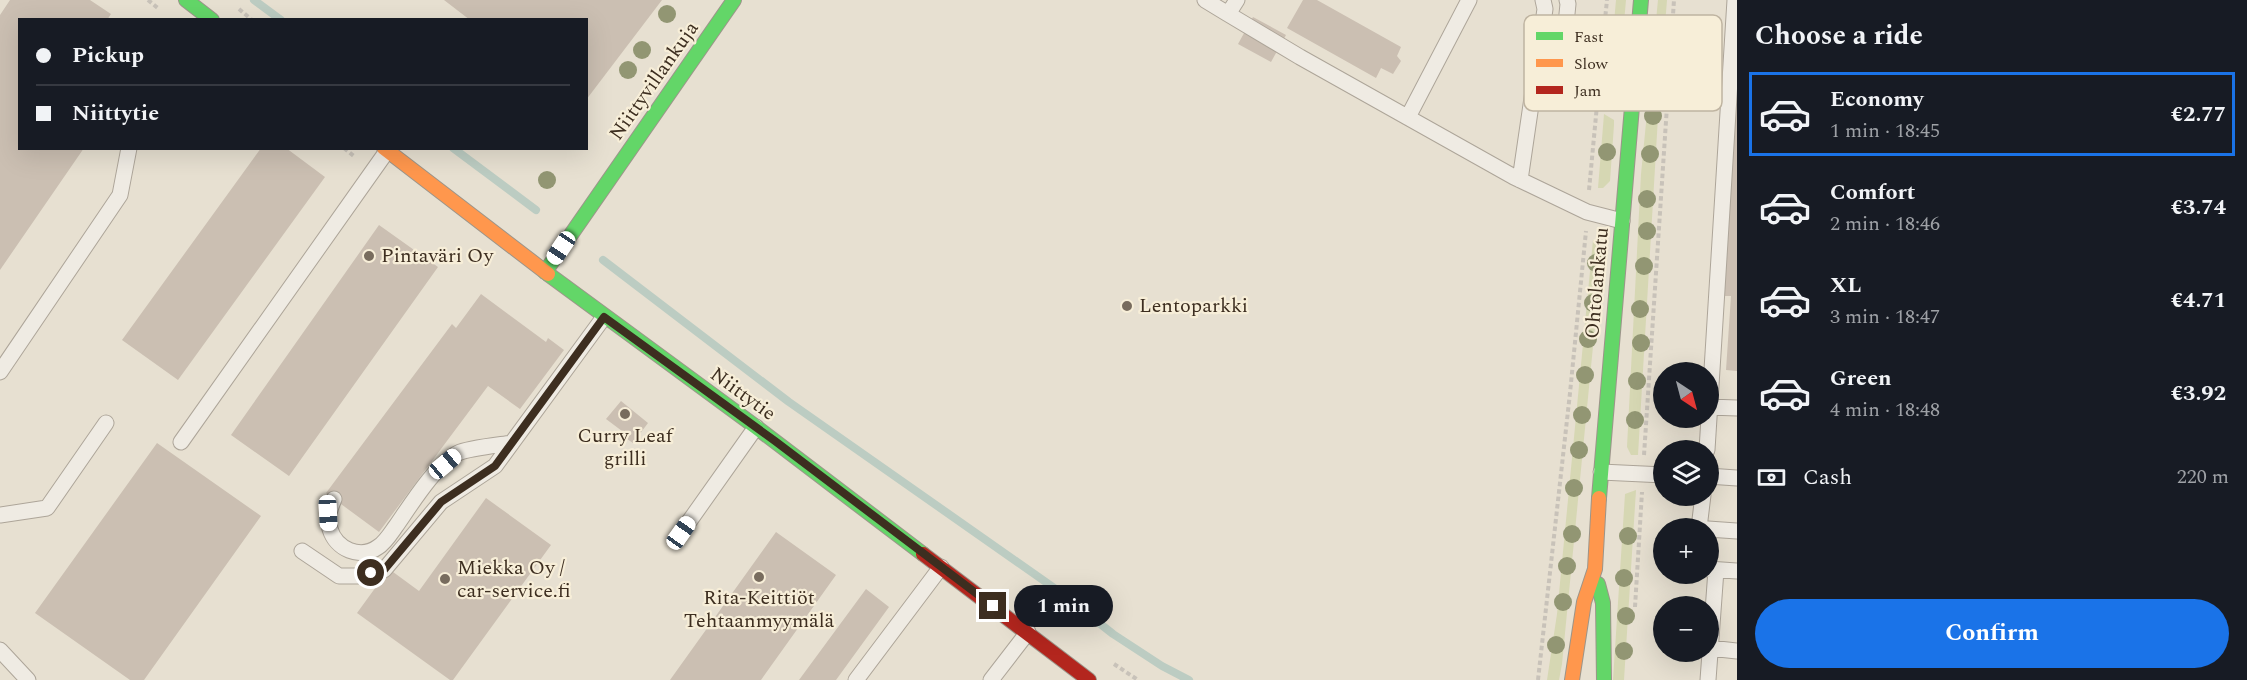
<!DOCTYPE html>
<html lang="en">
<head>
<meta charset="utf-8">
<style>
	:root { --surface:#171b24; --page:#242831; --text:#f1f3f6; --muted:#9ea1a6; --line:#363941; --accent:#1a73e8 }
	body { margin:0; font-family:Spectral,serif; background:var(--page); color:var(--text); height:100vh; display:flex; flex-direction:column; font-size:22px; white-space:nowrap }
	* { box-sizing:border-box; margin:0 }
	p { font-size:20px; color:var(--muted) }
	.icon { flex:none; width:33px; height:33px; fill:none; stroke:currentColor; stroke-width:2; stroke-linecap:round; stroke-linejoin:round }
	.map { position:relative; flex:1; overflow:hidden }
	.side { display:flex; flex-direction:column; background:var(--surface); width:510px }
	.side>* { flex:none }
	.guide { position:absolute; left:18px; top:18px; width:570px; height:132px; border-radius:0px; box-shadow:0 6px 24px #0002; display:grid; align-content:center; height:132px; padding:0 18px; background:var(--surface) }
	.needle { width:39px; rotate:144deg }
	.controls { position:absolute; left:1653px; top:362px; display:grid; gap:12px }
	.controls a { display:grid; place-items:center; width:66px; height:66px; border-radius:50%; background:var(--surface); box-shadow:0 6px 24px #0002; font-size:30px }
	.end { position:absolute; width:27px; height:27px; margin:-14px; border:8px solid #3d2e20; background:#fff; box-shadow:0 0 0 3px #fff }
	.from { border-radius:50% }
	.bubble { position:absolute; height:42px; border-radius:21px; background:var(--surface); box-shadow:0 6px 24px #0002; font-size:20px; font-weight:700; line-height:42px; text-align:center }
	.car { position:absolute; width:18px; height:36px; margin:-18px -9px; border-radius:8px; box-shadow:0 0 4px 2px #0007; background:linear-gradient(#fff 24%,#345 0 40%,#fff 0 76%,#345 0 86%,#fff 0) }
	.guide b { display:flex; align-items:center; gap:21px; height:57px; font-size:22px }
	.guide b+b { border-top:2px solid var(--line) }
	.guide i { width:15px; height:15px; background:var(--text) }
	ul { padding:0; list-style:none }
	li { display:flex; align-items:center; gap:18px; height:84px; margin:0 12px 9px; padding:0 6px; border:3px solid transparent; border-radius:0px }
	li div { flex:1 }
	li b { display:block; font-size:22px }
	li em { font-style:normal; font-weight:700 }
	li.on { border-color:var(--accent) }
	li>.icon { width:54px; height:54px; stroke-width:1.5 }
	h2 { padding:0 18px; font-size:27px; line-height:72px }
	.pay { display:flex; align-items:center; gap:15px; height:66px; padding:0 18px; font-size:22px }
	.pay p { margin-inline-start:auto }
	.button { display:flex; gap:12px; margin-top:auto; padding:12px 18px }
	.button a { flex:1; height:69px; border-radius:36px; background:var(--accent); color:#fff; font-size:24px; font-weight:700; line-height:69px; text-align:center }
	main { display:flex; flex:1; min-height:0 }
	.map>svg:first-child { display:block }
	.green { fill:#d6d7b3 }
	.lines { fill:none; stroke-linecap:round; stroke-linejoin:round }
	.stream { stroke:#bcccc2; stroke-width:8 }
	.building { fill:#cbbfb2 }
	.lane-casing { stroke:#ada599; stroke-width:17 }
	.fast-casing { stroke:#9c958a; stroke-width:16 }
	.slow-casing { stroke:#9c958a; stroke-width:16 }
	.jam-casing { stroke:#9c958a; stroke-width:16 }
	.path { stroke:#c8c2b9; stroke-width:4; stroke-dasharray:4.5 3; stroke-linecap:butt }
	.lane { stroke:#efebe3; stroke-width:15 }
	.fast { stroke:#63d668; stroke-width:14 }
	.slow { stroke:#ff974d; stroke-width:14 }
	.jam { stroke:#b3261e; stroke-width:14 }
	.tree { fill:#929673 }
	.route { stroke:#3d2e20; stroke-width:8 }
	.poi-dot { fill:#786c5e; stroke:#f7eed8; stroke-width:2 }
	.labels { text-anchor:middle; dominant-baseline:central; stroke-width:4.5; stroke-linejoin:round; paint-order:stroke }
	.street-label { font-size:20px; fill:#3d2e20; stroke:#f7eed8 }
	.poi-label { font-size:20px; fill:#3d2e20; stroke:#f7eed8; text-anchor:start }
	.key { fill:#f7eed8; stroke:#bfb4a1; stroke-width:1.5 }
	.key-label { font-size:16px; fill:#3d2e20 }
</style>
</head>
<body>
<main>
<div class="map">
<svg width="1737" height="680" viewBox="0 0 1737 680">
	<rect width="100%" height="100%" fill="#e7e0d1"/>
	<!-- green -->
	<path class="green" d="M1616,0H1626L1621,56L1610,68Z
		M1658,0H1667L1659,100L1638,455H1631L1627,447L1641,174Z
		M1604,114L1614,120V125L1610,181L1603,188H1598Z
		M1593,240L1603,244L1562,664L1559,680H1547L1557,614Z
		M1636,490L1624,680H1613L1625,494Z"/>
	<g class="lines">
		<!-- stream -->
		<path class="stream" d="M254,0L281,20
			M453,148L536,210
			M603,260L789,402L1060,592L1113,634L1162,666L1189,680"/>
	</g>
	<!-- building -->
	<path class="building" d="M10,0H90L111,14L107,20H20V148H84L0,270V15Z
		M444,0H662L586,100V20H470Z
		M1303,0H1317L1401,47L1397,56L1401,61L1393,74L1381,68L1376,78L1287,28Z
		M1253,17L1286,35L1271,62L1238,44Z
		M1737,80V371L1726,370L1731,296H1723Z
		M261,148H286L325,177L178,380L122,340Z
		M379,225L438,267L289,476L231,435Z
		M481,294L546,342L548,338L564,350L520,409L488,386L379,532L326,493L452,324L456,328Z
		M621,401L648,423L633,443L624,437L626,434L606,419Z
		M157,443L261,516L144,680H130L35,613Z
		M486,498L551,545L453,680H450L357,613L389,569L419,591Z
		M776,532L836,575L761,680H670Z
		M866,589L889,607L836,680H799Z"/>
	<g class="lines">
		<!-- lane casing -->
		<g class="lane-casing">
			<path id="lane" d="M1205,0L1228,14L1237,0
				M1567,0L1568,4L1562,63C1567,84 1614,91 1633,96
				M1228,14L1300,57L1514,177L1587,212L1622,221
				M1408,117L1469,0
				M1520,180L1545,9L1543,0
				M0,372L120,195L129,148
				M1709,407L1737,408
				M181,442L387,151
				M1707,450L1735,0
				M1601,472L1664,475
				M1708,476L1737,478
				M334,499C330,509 326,518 330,529C336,549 360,560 378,547C385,543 391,533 396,526C410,506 436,464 458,453C468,448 499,445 512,443
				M0,515L47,508L106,423
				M1699,528L1703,495
				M1708,529L1737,531
				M681,533L756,427
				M302,551L339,576H358L384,570L441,502L495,466L604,317
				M1708,569L1737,571
				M1710,648L1737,651
				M0,650L28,680
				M856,680L941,567
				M991,680L1028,632
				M1708,680L1716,570"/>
		</g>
		<!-- fast casing -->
		<g class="fast-casing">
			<path id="fast" d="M186,0L212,20
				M545,272L734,0
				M548,274L756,427L923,554
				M1599,498L1641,0
				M1598,584L1603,603L1604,680"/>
		</g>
		<!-- slow casing -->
		<g class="slow-casing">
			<path id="slow" d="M384,148L548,274
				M1572,680L1584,602L1595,569L1599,498"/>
		</g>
		<!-- jam casing -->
		<g class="jam-casing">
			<path id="jam" d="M923,554L1089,680"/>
		</g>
		<!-- path -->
		<path class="path" d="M148,0L159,9
			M239,9L252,20
			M1600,68L1607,0
			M344,148L355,157
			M1589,190L1597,105
			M1644,455L1674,0
			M1635,607L1642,492
			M1114,664L1138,680
			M1538,680L1570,393L1586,231"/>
		<!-- lane -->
		<use href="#lane" class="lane"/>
		<!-- fast -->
		<use href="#fast" class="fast"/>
		<!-- slow -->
		<use href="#slow" class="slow"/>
		<!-- jam -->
		<use href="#jam" class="jam"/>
	</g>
	<!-- trees -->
	<g class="tree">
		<circle cx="667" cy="14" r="9"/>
		<circle cx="642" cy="50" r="9"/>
		<circle cx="628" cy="70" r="9"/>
		<circle cx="1653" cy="116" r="9"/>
		<circle cx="1607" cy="152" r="9"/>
		<circle cx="1650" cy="154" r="9"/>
		<circle cx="547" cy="180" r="9"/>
		<circle cx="1647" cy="199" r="9"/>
		<circle cx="1647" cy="231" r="9"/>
		<circle cx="1596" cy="263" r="9"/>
		<circle cx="1644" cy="266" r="9"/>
		<circle cx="1593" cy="303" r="9"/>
		<circle cx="1640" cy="309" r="9"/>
		<circle cx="1588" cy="339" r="9"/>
		<circle cx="1641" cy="343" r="9"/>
		<circle cx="1585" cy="375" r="9"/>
		<circle cx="1637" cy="381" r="9"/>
		<circle cx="1582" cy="415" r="9"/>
		<circle cx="1635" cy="420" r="9"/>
		<circle cx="1579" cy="450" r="9"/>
		<circle cx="1574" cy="488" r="9"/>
		<circle cx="1572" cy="534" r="9"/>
		<circle cx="1628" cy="536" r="9"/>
		<circle cx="1567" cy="566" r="9"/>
		<circle cx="1624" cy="578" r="9"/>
		<circle cx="1563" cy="602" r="9"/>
		<circle cx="1626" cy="616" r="9"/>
		<circle cx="1556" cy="645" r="9"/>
		<circle cx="1624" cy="651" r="9"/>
	</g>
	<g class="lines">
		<!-- route -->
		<path class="route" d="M371,573L384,570L441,502L495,466L604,317L775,441L993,606"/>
	</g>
	<!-- markers -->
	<g class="poi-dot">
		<circle cx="369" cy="256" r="6"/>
		<circle cx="1127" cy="306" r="6"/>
		<circle cx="625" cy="414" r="6"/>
		<circle cx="759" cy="577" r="6"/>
		<circle cx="445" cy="579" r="6"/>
	</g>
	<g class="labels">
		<!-- street labels -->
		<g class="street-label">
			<text transform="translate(654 81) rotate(-55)">Niittyvillankuja</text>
			<text transform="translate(1597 283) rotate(-85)">Ohtolankatu</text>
			<text transform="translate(743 394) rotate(36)">Niittytie</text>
		</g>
		<!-- poi labels -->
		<g class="poi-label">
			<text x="381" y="256">Pintaväri Oy</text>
			<text x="1139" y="306">Lentoparkki</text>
			<text x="625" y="436" text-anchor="middle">Curry Leaf<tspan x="625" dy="23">grilli</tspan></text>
			<text x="457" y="568">Miekka Oy /<tspan x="457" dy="23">car-service.fi</tspan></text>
			<text x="759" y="598" text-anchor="middle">Rita-Keittiöt<tspan x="759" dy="23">Tehtaanmyymälä</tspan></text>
		</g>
	</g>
	<!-- legend -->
	<rect x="1524" y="15" width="198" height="96" rx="9" class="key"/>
	<rect x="1536" y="32" width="27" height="8" fill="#63d668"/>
	<rect x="1536" y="59" width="27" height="8" fill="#ff974d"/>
	<rect x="1536" y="86" width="27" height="8" fill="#b3261e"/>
	<g class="key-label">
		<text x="1574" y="42">Fast</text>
		<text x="1574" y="69">Slow</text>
		<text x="1574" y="96">Jam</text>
	</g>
</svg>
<div class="controls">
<a><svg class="needle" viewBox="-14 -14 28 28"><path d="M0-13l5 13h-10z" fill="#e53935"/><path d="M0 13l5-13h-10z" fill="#9ea1a6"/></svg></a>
<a><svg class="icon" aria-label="layers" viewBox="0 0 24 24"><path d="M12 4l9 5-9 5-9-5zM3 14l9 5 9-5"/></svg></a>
<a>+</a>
<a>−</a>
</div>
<i class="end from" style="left:371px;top:573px"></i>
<i class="end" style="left:993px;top:606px"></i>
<div class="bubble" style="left:1014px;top:585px;width:99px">1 min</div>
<i class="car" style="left:561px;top:248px;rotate:214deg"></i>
<i class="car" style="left:445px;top:464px;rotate:50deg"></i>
<i class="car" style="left:328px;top:513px;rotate:177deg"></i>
<i class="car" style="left:681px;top:533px;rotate:35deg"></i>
<div class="guide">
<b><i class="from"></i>Pickup</b>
<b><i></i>Niittytie</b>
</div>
</div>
<section class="side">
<h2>Choose a ride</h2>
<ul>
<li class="on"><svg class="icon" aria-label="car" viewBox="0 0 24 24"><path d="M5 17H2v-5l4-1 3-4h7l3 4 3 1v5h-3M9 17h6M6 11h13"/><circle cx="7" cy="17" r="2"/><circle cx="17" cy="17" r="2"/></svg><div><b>Economy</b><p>1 min · 18:45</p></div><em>€2.77</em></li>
<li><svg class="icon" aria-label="car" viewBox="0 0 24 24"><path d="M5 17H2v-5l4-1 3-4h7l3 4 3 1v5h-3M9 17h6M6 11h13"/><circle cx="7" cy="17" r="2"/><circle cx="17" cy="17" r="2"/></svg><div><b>Comfort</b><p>2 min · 18:46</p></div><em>€3.74</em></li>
<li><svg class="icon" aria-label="car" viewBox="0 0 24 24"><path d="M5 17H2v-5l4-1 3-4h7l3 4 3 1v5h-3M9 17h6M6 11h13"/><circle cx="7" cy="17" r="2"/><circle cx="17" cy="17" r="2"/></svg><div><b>XL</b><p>3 min · 18:47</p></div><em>€4.71</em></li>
<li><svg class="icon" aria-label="car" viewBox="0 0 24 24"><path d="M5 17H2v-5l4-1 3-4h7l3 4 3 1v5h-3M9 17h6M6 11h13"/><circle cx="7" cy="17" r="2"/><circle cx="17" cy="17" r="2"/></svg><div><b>Green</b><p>4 min · 18:48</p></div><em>€3.92</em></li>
</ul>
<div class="pay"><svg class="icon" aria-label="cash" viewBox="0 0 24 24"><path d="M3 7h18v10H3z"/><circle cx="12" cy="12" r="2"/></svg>Cash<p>220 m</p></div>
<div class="button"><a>Confirm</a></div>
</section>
</main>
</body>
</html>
